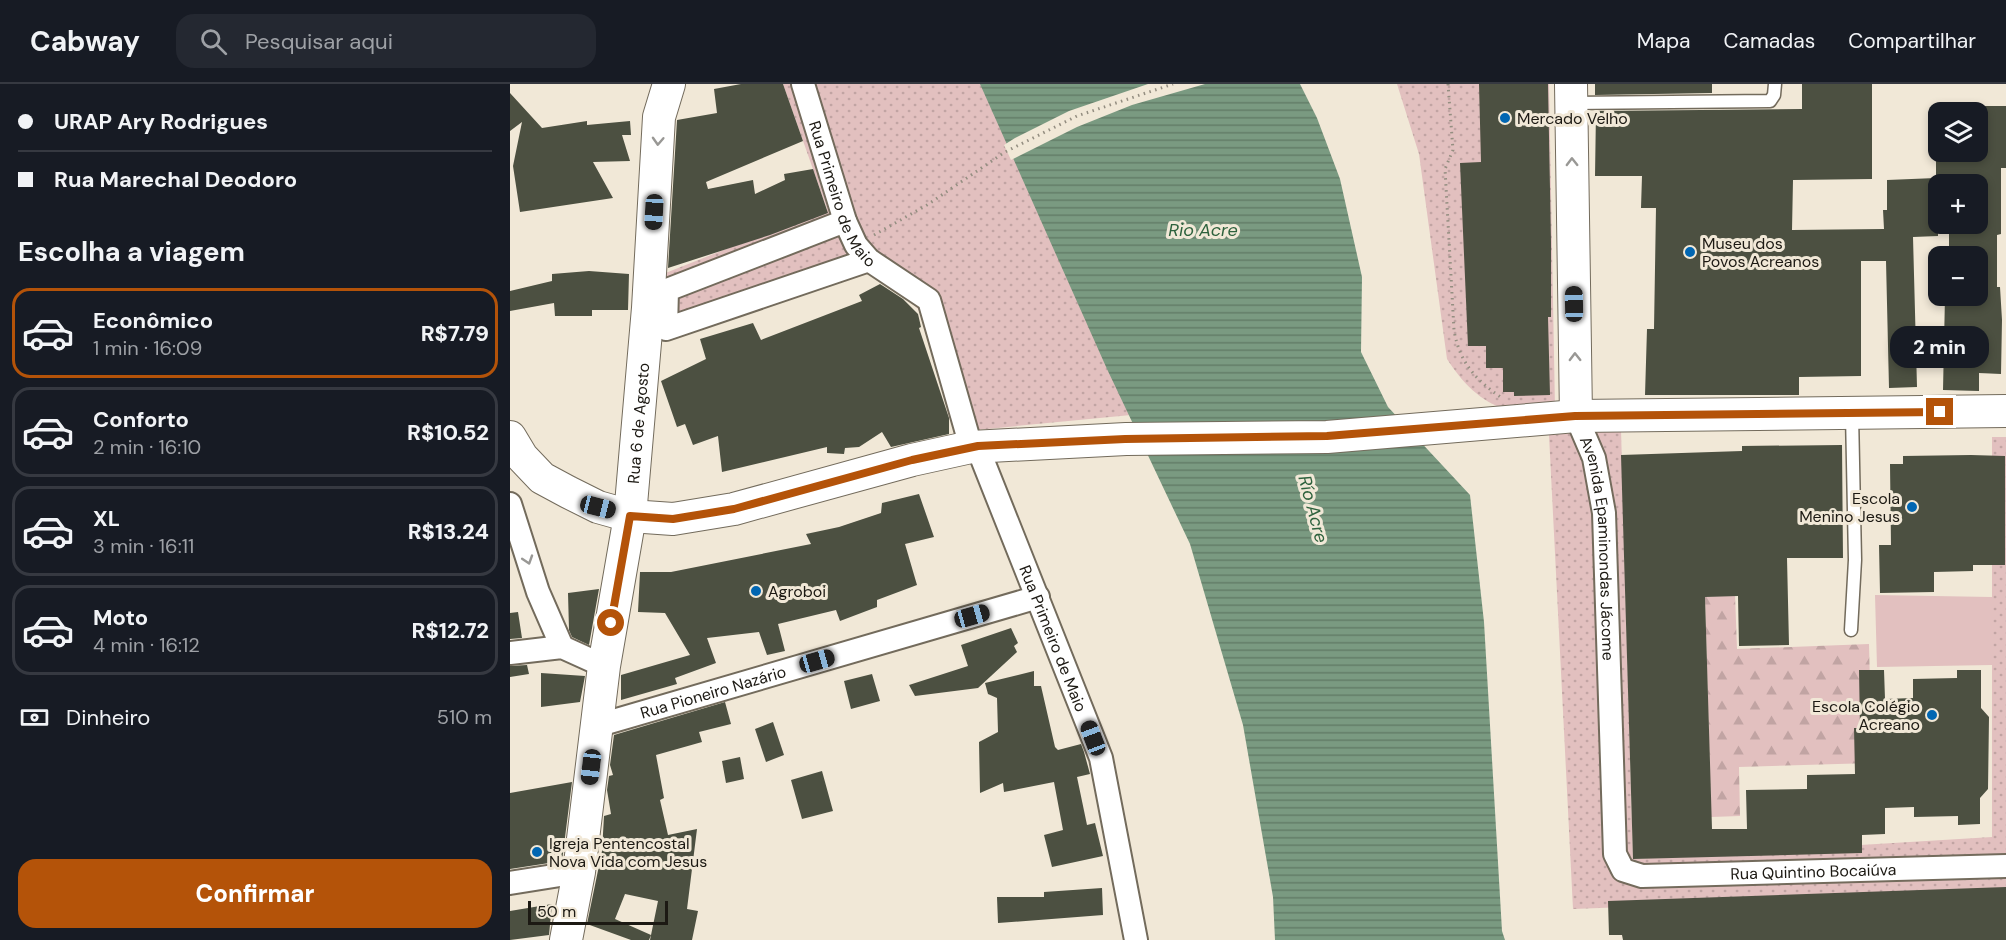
<!DOCTYPE html>
<html lang="pt">
<head>
<meta charset="utf-8">
<style>
	:root { --surface:#171b24; --page:#242831; --text:#f1f3f6; --muted:#9ea1a6; --line:#363941; --accent:#b45309 }
	body { margin:0; font-family:"DM Sans",sans-serif; background:var(--page); color:var(--text); height:100vh; display:flex; flex-direction:column; font-size:22px; white-space:nowrap }
	* { box-sizing:border-box; margin:0 }
	p { font-size:20px; color:var(--muted) }
	.icon { flex:none; width:33px; height:33px; fill:none; stroke:currentColor; stroke-width:2; stroke-linecap:round; stroke-linejoin:round }
	.map { position:relative; flex:1; overflow:hidden }
	.panel { display:flex; flex-direction:column; background:var(--surface); width:510px }
	.panel>* { flex:none }
	.guide { display:grid; align-content:center; height:132px; padding:0 18px; background:var(--surface) }
	.tools { position:absolute; left:1418px; top:18px; display:grid; gap:12px }
	.tools a { display:grid; place-items:center; width:60px; height:60px; border-radius:12px; background:var(--surface); box-shadow:0 3px 9px #0003; font-size:30px }
	.scale { position:absolute; left:18px; bottom:15px; width:140px; box-sizing:border-box; padding-left:6px; border:3px solid #1c1913; border-top:0; font-size:16px; line-height:21px; white-space:nowrap; color:#1c1913; -webkit-text-stroke:4px #f1e8d7; paint-order:stroke }
	.end { position:absolute; width:27px; height:27px; margin:-14px; border:8px solid #b45309; background:#fff; box-shadow:0 0 0 3px #fff }
	.from { border-radius:50% }
	.bubble { position:absolute; height:42px; border-radius:18px; background:var(--surface); box-shadow:0 3px 9px #0003; font-size:20px; font-weight:800; line-height:42px; text-align:center }
	.car { position:absolute; width:18px; height:36px; margin:-18px -9px; border-radius:8px; box-shadow:0 0 4px 2px #0007; background:linear-gradient(#222 24%,#8ab4d8 0 40%,#222 0 76%,#8ab4d8 0 86%,#222 0) }
	.guide b { display:flex; align-items:center; gap:21px; height:57px; font-size:22px }
	.guide b+b { border-top:2px solid var(--line) }
	.guide i { width:15px; height:15px; background:var(--text) }
	ul { padding:0; list-style:none }
	li { display:flex; align-items:center; gap:18px; height:90px; margin:0 12px 9px; padding:0 6px; border:3px solid var(--line); border-radius:18px }
	li div { flex:1 }
	li b { display:block; font-size:22px }
	li em { font-style:normal; font-weight:800 }
	li.on { border-color:var(--accent) }
	li>.icon { width:54px; height:54px; stroke-width:1.5 }
	h2 { padding:0 18px; font-size:27px; line-height:72px }
	.pay { display:flex; align-items:center; gap:15px; height:66px; padding:0 18px; font-size:22px }
	.pay p { margin-inline-start:auto }
	.action { display:flex; gap:12px; margin-top:auto; padding:12px 18px }
	.action a { flex:1; height:69px; border-radius:18px; background:var(--accent); color:#fff; font-size:24px; font-weight:800; line-height:69px; text-align:center }
	header { display:flex; align-items:center; gap:36px; box-sizing:border-box; height:84px; padding:0 30px; background:var(--surface); border-bottom:2px solid var(--line) }
	header strong { font-size:28px }
	nav { display:flex; gap:33px; margin-inline-start:auto; font-size:21px }
	.search { width:420px; height:54px; background:var(--page); display:flex; align-items:center; gap:15px; box-sizing:border-box; padding:0 21px; border-radius:18px; color:var(--muted); font-size:22px }
	main { display:flex; flex:1; min-height:0 }
	.map>svg:first-child { display:block }
	.grass { fill:url(#grass-dots) }
	.forest { fill:url(#forest-firs) }
	.garden { fill:#e2c0bf }
	.water { fill:url(#water-rules) }
	.pier { fill:#f1e8d7 }
	.building { fill:#4c5041 }
	.lines { fill:none; stroke-linecap:round; stroke-linejoin:round }
	.lane-casing { stroke:#736b5c; stroke-width:15 }
	.street-casing { stroke:#736b5c; stroke-width:26 }
	.secondary-casing { stroke:#736b5c; stroke-width:34 }
	.path { stroke:#948e81; stroke-width:3; stroke-dasharray:1.5 4.5; stroke-linecap:butt }
	.lane { stroke:#fff; stroke-width:12 }
	.street { stroke:#fff; stroke-width:22 }
	.secondary { stroke:#fff; stroke-width:32 }
	.oneway { stroke:#999895 }
	.route { stroke:#b45309; stroke-width:8 }
	.poi-dot { fill:#0166b2; stroke:#f1e8d7; stroke-width:2 }
	.labels { text-anchor:middle; dominant-baseline:central; stroke-width:6; stroke-linejoin:round; paint-order:stroke }
	.poi-label { font-size:16px; fill:#1c1913; stroke:#f1e8d7; text-anchor:start }
	.street-label { font-size:16px; fill:#1c1913; stroke:#f1e8d7 }
	.water-label { font-size:18px; font-style:italic; fill:#2e623d; stroke:#f1e8d7 }
</style>
</head>
<body>
<header>
<strong>Cabway</strong>
<div class="search"><svg class="icon" aria-label="search" viewBox="0 0 24 24"><circle cx="10" cy="10" r="6"/><path d="M15 15l6 6"/></svg>Pesquisar aqui</div>
<nav><a>Mapa</a><a>Camadas</a><a>Compartilhar</a></nav>
</header>
<main>
<section class="panel">
<div class="guide">
<b><i class="from"></i>URAP Ary Rodrigues</b>
<b><i></i>Rua Marechal Deodoro</b>
</div>
<h2>Escolha a viagem</h2>
<ul>
<li class="on"><svg class="icon" aria-label="car" viewBox="0 0 24 24"><path d="M5 17H2v-5l4-1 3-4h7l3 4 3 1v5h-3M9 17h6M6 11h13"/><circle cx="7" cy="17" r="2"/><circle cx="17" cy="17" r="2"/></svg><div><b>Econômico</b><p>1 min · 16:09</p></div><em>R$7.79</em></li>
<li><svg class="icon" aria-label="car" viewBox="0 0 24 24"><path d="M5 17H2v-5l4-1 3-4h7l3 4 3 1v5h-3M9 17h6M6 11h13"/><circle cx="7" cy="17" r="2"/><circle cx="17" cy="17" r="2"/></svg><div><b>Conforto</b><p>2 min · 16:10</p></div><em>R$10.52</em></li>
<li><svg class="icon" aria-label="car" viewBox="0 0 24 24"><path d="M5 17H2v-5l4-1 3-4h7l3 4 3 1v5h-3M9 17h6M6 11h13"/><circle cx="7" cy="17" r="2"/><circle cx="17" cy="17" r="2"/></svg><div><b>XL</b><p>3 min · 16:11</p></div><em>R$13.24</em></li>
<li><svg class="icon" aria-label="car" viewBox="0 0 24 24"><path d="M5 17H2v-5l4-1 3-4h7l3 4 3 1v5h-3M9 17h6M6 11h13"/><circle cx="7" cy="17" r="2"/><circle cx="17" cy="17" r="2"/></svg><div><b>Moto</b><p>4 min · 16:12</p></div><em>R$12.72</em></li>
</ul>
<div class="pay"><svg class="icon" aria-label="cash" viewBox="0 0 24 24"><path d="M3 7h18v10H3z"/><circle cx="12" cy="12" r="2"/></svg>Dinheiro<p>510 m</p></div>
<div class="action"><a>Confirmar</a></div>
</section>
<div class="map">
<svg width="1496" height="856" viewBox="0 0 1496 856">
	<defs>
		<pattern id="grass-dots" width="8" height="8" patternUnits="userSpaceOnUse" patternTransform="scale(1.5)"><rect width="8" height="8" fill="#e2c0bf"/><path d="M2 2h.1M6 6h.1" fill="none" stroke="#c1a4a3" stroke-width="1.8" stroke-linecap="round"/></pattern>
		<pattern id="forest-firs" width="22" height="20" patternUnits="userSpaceOnUse" patternTransform="scale(1.5)"><rect width="22" height="20" fill="#e2c0bf"/><path d="M5 1l3.5 6h-7zM16 11l3.5 6h-7z" fill="#c1a4a3"/></pattern>
		<pattern id="water-rules" width="6" height="5" patternUnits="userSpaceOnUse" patternTransform="scale(1.5)"><rect width="6" height="5" fill="#7a9a81"/><path d="M0 2.5h6" fill="none" stroke="#637d68"/></pattern>
	</defs>
	<rect width="100%" height="100%" fill="#f1e8d7"/>
	<!-- grass -->
	<path class="grass" d="M273,0H472L621,331L445,348L410,227L363,180L144,255L148,192L317,125Z
		M887,0H1039L1045,324C1032,325 1011,330 998,326C970,318 952,298 937,275L909,70Z
		M1111,345L1123,775L1482,753V353H1496V856L1485,809L1063,825L1039,351Z"/>
	<!-- forest -->
	<path class="forest" d="M1225,510L1227,565L1359,560L1362,679L1229,683L1230,732L1201,733L1195,513Z"/>
	<!-- garden -->
	<path class="garden" d="M1365,511L1482,513V581L1367,583Z"/>
	<!-- water -->
	<path class="water" d="M470,0H790L807,34L830,95L852,193L851,268L878,323L960,411L974,538L992,847L995,856H765L763,813L733,641L680,460L597,285Z"/>
	<!-- pier -->
	<path class="pier" d="M638,0H695L622,21L567,43L501,76L494,61L505,54L559,27Z"/>
	<!-- building -->
	<path class="building" d="M231,0H273L293,57L196,98L198,105L243,96L245,110L275,96L274,90L303,85L318,129L260,151L158,184L167,36L207,29L204,5Z
		M969,0H1038L1041,158V233H1038L1040,311L1004,312V308H993V284H976V262H958L950,79L971,78Z
		M1085,0H1202V9L1085,11Z
		M1292,0H1362V95L1283,96L1282,146L1374,145L1373,126H1377V96L1426,94V68H1467V22H1496V84H1491V150L1487,151V203H1490L1492,236L1491,290L1469,289V307L1433,306L1435,212H1467V172H1439V140H1467V100H1428V152L1403,153L1407,303L1379,304L1376,177H1351V292L1289,293V311H1135L1137,245H1144L1146,124H1131L1132,92H1085L1086,27L1292,25Z
		M0,9L32,44L77,37V41L120,37L121,51H112L120,77L83,78L103,114L10,128L3,82L12,38L0,47Z
		M79,187L119,190L118,226H82V232H45L44,219L0,227V207L42,197V190Z
		M370,200L393,215L408,230L411,243L409,244L439,334V350L381,363L372,348L349,363L335,364L334,370L317,369V363L212,388L208,352L183,361L175,340L167,343L151,297L196,275L190,255L243,239L251,256L352,217L349,211Z
		M1332,361L1333,474H1277L1279,561L1229,562L1228,512L1195,513L1202,745H1237L1236,706L1297,705V691L1345,690L1344,644H1350L1349,586H1374L1375,615L1403,614V595L1447,594V586H1471V624L1479,633L1478,705L1470,714V740L1448,741V732L1404,733V723L1375,724V750L1352,751V769L1123,775L1111,371L1232,367V362Z
		M1461,371L1495,372V481H1463V487L1424,488V508L1370,509L1369,461H1381L1380,380H1393V372Z
		M409,410L424,453L395,460L407,501L367,516V523L330,537L326,526L268,540L275,567L257,571L249,548L197,554L206,579L165,594L167,600L111,616V591L180,571L155,529L128,528L130,488H161L301,460L296,450L329,443L371,429L372,419Z
		M89,505L79,561L62,553L59,546L58,509Z
		M8,528L12,554L0,555V529Z
		M501,544L508,559L504,562L507,568L468,604L405,612L399,601L458,582L451,561Z
		M17,581L19,590L0,593V582Z
		M524,587V602H531L545,663L548,666L571,660L574,668L580,690L567,693L577,741L585,739L593,772L542,783L534,751L553,746L544,698L494,708L493,699L470,709L469,658L488,648L487,614L478,610L475,599Z
		M31,589L75,592L70,618L31,623Z
		M362,590L370,617L341,625L334,597Z
		M215,618L221,640L189,648L192,658L146,671L154,714L150,716L158,751L187,745L177,825L188,827L182,856H140L148,817L115,810L105,835L141,851L139,856H121L77,840L92,767L94,732L101,730L97,706L99,692L103,691L100,681L104,651Z
		M263,638L274,671L256,678L245,645Z
		M230,673L234,695L216,699L212,677Z
		M312,687L323,727L292,735L281,696Z
		M62,698L52,777L0,785V709Z
		M1496,803V856H1113L1112,851H1099L1098,817Z
		M592,804L593,831L488,839L487,813H534V808Z
		M42,820L39,851L0,856V827Z"/>
	<g class="lines">
		<!-- lane casing -->
		<g class="lane-casing">
			<path id="lane" d="M1062,19L1260,17L1264,11L1265,0
				M1341,546L1345,476L1342,330"/>
		</g>
		<!-- street casing -->
		<g class="street-casing">
			<g id="street">
				<path id="s1" d="M293,0L335,137L346,161L359,176L419,216L461,363"/>
				<path d="M335,137L157,206L156,245L359,176"/>
				<path id="s2" d="M1066,332L1084,374L1094,429L1105,770L1113,786L1132,792L1496,782"/>
				<path id="s3" d="M467,362L591,674L626,856"/>
				<path d="M0,420L28,508L52,563"/>
				<path d="M0,569L52,563L94,582"/>
				<path id="s4" d="M86,642L528,513"/>
				<path d="M0,799L69,788"/>
			</g>
		</g>
		<!-- secondary casing -->
		<g class="secondary-casing">
			<g id="secondary">
				<path d="M1061,0L1066,332"/>
				<path d="M0,353L12,373L32,394L58,408L88,423L120,432L163,435L224,425L402,376L461,363L616,355L817,353L1066,332L1496,327"/>
				<path id="s5" d="M56,856L69,788L94,582L120,432L138,224L149,33L159,0"/>
			</g>
		</g>
		<!-- path -->
		<path class="path" d="M938,0L943,66L935,85L944,246C949,277 965,296 992,314
			M364,151L417,121L495,68L567,32L663,0"/>
		<!-- lane -->
		<use href="#lane" class="lane"/>
		<!-- street -->
		<use href="#street" class="street"/>
		<!-- secondary -->
		<use href="#secondary" class="secondary"/>
	</g>
	<!-- one-way arrows -->
	<defs><path id="oneway-chevron" d="M-2-3.5L2.5 0L-2 3.5" fill="none" stroke-width="1.6" stroke-linecap="round" stroke-linejoin="round" transform="scale(1.5)"/></defs>
	<g class="oneway">
		<use href="#oneway-chevron" transform="translate(148 57) rotate(93)"/>
		<use href="#oneway-chevron" transform="translate(1062 78) rotate(-91)"/>
		<use href="#oneway-chevron" transform="translate(1065 273) rotate(-91)"/>
		<use href="#oneway-chevron" transform="translate(18 476) rotate(72)"/>
	</g>
	<g class="lines">
		<!-- route -->
		<path class="route" d="M101,539L120,432L163,435L224,425L402,376L468,362L615,355L817,352L1065,332L1430,328"/>
	</g>
	<!-- markers -->
	<g class="poi-dot">
		<circle cx="995" cy="34" r="6"/>
		<circle cx="1180" cy="168" r="6"/>
		<circle cx="1402" cy="423" r="6"/>
		<circle cx="246" cy="507" r="6"/>
		<circle cx="1422" cy="631" r="6"/>
		<circle cx="27" cy="768" r="6"/>
	</g>
	<g class="labels">
		<!-- poi labels -->
		<g class="poi-label">
			<text x="1007" y="34">Mercado Velho</text>
			<text x="1192" y="159">Museu dos<tspan x="1192" dy="18">Povos Acreanos</tspan></text>
			<text x="1390" y="414" text-anchor="end">Escola<tspan x="1390" dy="18">Menino Jesus</tspan></text>
			<text x="258" y="507">Agroboi</text>
			<text x="1410" y="622" text-anchor="end">Escola Colégio<tspan x="1410" dy="18">Acreano</tspan></text>
			<text x="39" y="759">Igreja Pentencostal<tspan x="39" dy="18">Nova Vida com Jesus</tspan></text>
		</g>
		<!-- street labels -->
		<g class="street-label">
			<text stroke="none"><textPath href="#s1" startOffset="117">Rua Primeiro de Maio</textPath></text>
			<text stroke="none"><textPath href="#s5" startOffset="522">Rua 6 de Agosto</textPath></text>
			<text stroke="none"><textPath href="#s2" startOffset="136">Avenida Epaminondas Jácome</textPath></text>
			<text stroke="none"><textPath href="#s3" startOffset="207">Rua Primeiro de Maio</textPath></text>
			<text stroke="none"><textPath href="#s4" startOffset="122">Rua Pioneiro Nazário</textPath></text>
			<text stroke="none"><textPath href="#s2" startOffset="652">Rua Quintino Bocaiúva</textPath></text>
		</g>
		<!-- water labels -->
		<g class="water-label">
			<text x="693" y="146">Rio Acre</text>
			<text transform="translate(803 425) rotate(75)">Río Acre</text>
		</g>
	</g>
</svg>
<div class="tools">
<a><svg class="icon" aria-label="layers" viewBox="0 0 24 24"><path d="M12 4l9 5-9 5-9-5zM3 14l9 5 9-5"/></svg></a>
<a>+</a>
<a>−</a>
</div>
<div class="scale">50 m</div>
<i class="end from" style="left:101px;top:539px"></i>
<i class="end" style="left:1430px;top:328px"></i>
<div class="bubble" style="left:1380px;top:242px;width:99px">2 min</div>
<i class="car" style="left:144px;top:128px;rotate:183deg"></i>
<i class="car" style="left:1064px;top:220px;rotate:359deg"></i>
<i class="car" style="left:88px;top:423px;rotate:104deg"></i>
<i class="car" style="left:462px;top:532px;rotate:74deg"></i>
<i class="car" style="left:307px;top:577px;rotate:74deg"></i>
<i class="car" style="left:583px;top:654px;rotate:339deg"></i>
<i class="car" style="left:81px;top:683px;rotate:187deg"></i>
</div>
</main>
</body>
</html>
